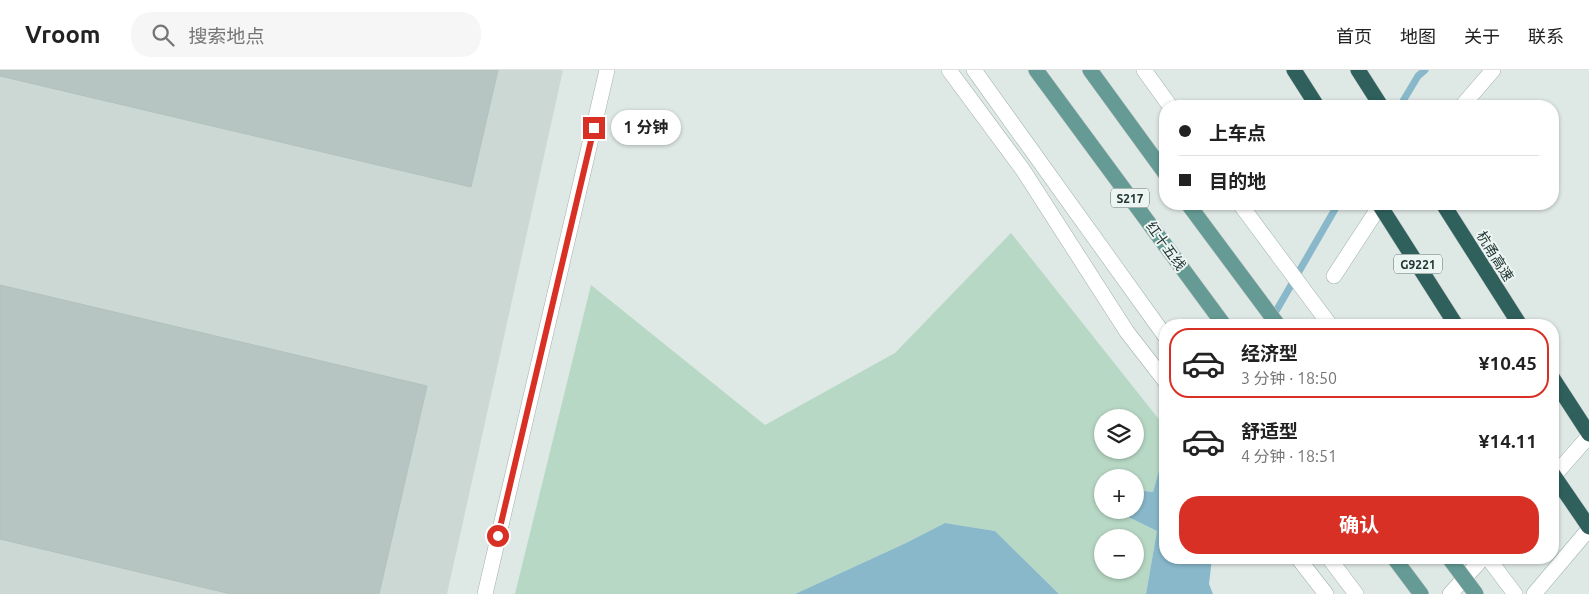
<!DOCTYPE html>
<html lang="zh">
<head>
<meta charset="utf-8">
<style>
	:root { --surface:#fff; --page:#f6f6f6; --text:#222; --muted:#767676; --line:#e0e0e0; --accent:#d93025 }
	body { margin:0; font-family:Ubuntu,"Noto Sans SC",sans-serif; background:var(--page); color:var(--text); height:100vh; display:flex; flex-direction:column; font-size:19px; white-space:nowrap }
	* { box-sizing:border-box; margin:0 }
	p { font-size:16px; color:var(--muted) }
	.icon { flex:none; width:28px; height:28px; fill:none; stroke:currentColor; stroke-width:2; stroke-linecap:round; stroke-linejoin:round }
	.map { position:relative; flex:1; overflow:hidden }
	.side { position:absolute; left:1159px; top:249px; width:400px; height:245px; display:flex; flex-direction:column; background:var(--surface); border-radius:20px; box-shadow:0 1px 4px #0004 }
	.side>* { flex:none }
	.banner { position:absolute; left:1159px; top:30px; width:400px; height:110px; border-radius:20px; box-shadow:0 1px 4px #0004; display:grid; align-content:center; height:110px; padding:0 20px; background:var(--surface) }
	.controls { position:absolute; left:1094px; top:339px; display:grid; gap:10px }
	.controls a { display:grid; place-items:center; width:50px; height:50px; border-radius:50%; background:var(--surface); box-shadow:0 1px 4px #0004; font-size:25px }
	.end { position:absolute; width:22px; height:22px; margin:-11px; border:6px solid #d93025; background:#fff; box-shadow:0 0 0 2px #fff }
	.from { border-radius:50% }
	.bubble { position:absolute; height:35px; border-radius:18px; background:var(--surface); box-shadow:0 1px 4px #0004; font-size:16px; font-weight:700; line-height:35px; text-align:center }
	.banner b { display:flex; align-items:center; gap:18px; height:48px; font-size:19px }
	.banner b+b { border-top:1px solid var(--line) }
	.banner i { width:12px; height:12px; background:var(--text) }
	ul { padding:9px 0 0; list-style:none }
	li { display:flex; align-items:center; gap:15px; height:70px; margin:0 10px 8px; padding:0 10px; border:2px solid transparent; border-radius:20px }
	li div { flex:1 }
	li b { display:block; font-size:19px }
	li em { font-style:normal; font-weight:700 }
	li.on { border-color:var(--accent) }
	li>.icon { width:45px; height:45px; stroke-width:1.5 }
	.primary-button { display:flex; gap:10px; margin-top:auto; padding:10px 20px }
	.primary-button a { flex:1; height:58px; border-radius:20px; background:var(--accent); color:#fff; font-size:20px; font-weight:700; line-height:58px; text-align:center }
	header { display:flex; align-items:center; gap:30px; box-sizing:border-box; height:70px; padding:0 25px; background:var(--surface); border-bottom:1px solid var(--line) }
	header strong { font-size:24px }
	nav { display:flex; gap:28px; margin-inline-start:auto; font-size:18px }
	.search { width:350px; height:45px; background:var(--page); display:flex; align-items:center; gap:12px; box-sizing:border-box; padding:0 18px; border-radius:20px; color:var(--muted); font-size:19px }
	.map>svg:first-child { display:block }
	.built { fill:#ccd8d4 }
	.green { fill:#b7d8c4; fill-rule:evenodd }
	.water { fill:#88b8ca }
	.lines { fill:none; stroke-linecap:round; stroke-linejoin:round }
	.stream { stroke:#88b8ca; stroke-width:7 }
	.building { fill:#b6c5c1; stroke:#b1c1bc }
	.minor-casing { stroke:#a1afac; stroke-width:16 }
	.secondary-casing { stroke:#9eb3ae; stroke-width:16 }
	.primary-casing { stroke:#bcc3c2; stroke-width:16 }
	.motorway-casing { stroke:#bcc3c2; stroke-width:16 }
	.minor { stroke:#fff; stroke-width:15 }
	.secondary { stroke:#fff; stroke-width:15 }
	.primary { stroke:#659b94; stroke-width:15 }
	.motorway { stroke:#2f605c; stroke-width:15 }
	.primary-bridge-casing { stroke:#bcc3c2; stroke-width:16; stroke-linecap:butt }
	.motorway-bridge-casing { stroke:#bcc3c2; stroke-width:16; stroke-linecap:butt }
	.primary-bridge { stroke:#659b94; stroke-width:15 }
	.motorway-bridge { stroke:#2f605c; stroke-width:15 }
	.route { stroke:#d93025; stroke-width:6 }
	.labels { text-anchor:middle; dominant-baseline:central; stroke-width:4; stroke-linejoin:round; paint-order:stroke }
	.shield { fill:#edf5f2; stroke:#5e6f6c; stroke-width:1 }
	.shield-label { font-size:12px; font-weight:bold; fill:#203633 }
	.street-label { font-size:14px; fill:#203633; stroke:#edf5f2 }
</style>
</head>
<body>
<header>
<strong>Vroom</strong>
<div class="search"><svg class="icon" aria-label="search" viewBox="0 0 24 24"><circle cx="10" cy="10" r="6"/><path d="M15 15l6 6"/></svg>搜索地点</div>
<nav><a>首页</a><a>地图</a><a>关于</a><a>联系</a></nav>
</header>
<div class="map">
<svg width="1589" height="524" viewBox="0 0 1589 524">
	<rect width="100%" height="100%" fill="#dee8e5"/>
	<!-- built -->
	<path class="built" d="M0,0H563L447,524H0Z"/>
	<!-- green -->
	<path class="green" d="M1011,163L1165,357V379L1153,422L1135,420V408H1102L1099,433L1102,435V440H1114L1157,461L1146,524H1059L995,461L945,453L906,473L795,524H515L591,215L765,355L895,283ZM1102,348H1135V380H1102ZM1102,468H1135V500H1102Z"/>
	<!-- water -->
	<path class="water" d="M1165,379V488H1212L1209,514L1213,524H1146L1157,461L1114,440H1135V420L1153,422Z
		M945,453L995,461L1059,524H795L906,473Z"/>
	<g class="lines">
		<!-- stream -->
		<path class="stream" d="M1400,36L1418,6L1425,0
			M1268,255L1338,134"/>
	</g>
	<!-- building -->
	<path class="building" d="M0,0H498L471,117L0,6Z
		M0,215L427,316L379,524H231L0,469Z"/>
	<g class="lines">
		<!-- minor casing -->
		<g class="minor-casing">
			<path id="minor" d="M949,0L1023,100L1127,262L1165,311
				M1462,36L1493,0
				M1334,206L1381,134
				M1298,488L1326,524
				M485,524L607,0"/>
		</g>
		<!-- secondary casing -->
		<g class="secondary-casing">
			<path id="secondary" d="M974,0L1165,266
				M1144,0L1170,36
				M1240,134L1330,255
				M1552,408L1589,366
				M1329,488L1356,524
				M1488,488L1515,524
				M1450,524L1483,488
				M1534,524L1589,459"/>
		</g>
		<!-- primary casing -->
		<g class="primary-casing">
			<path id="primary" d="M1036,0L1224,255
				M1090,0L1165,103
				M1188,134L1278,255
				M1394,488L1421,524"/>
		</g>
		<!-- motorway casing -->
		<g class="motorway-casing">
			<path id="motorway" d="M1294,0L1317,36
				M1358,0L1381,36
				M1443,134L1520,255
				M1552,307L1589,364"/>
		</g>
		<!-- minor -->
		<use href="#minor" class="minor"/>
		<!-- secondary -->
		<use href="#secondary" class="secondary"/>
		<!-- primary -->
		<use href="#primary" class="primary"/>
		<!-- motorway -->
		<use href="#motorway" class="motorway"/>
		<!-- primary-bridge casing -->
		<g class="primary-bridge-casing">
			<path id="primary-bridge" d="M1449,488L1476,524"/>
		</g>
		<!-- motorway-bridge casing -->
		<g class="motorway-bridge-casing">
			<path id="motorway-bridge" d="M1379,134L1456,255
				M1552,403L1589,457"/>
		</g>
		<!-- primary-bridge -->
		<use href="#primary-bridge" class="primary-bridge"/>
		<!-- motorway-bridge -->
		<use href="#motorway-bridge" class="motorway-bridge"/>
	</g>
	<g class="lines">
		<!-- route -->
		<path class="route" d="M498,466L594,58"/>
	</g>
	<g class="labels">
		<!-- shield labels -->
		<g class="shield">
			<rect x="1111" y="118.5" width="38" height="19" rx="4"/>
			<rect x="1394" y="184.5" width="48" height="19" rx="4"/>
		</g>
		<g class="shield-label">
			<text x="1130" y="128">S217</text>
			<text x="1418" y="194">G9221</text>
		</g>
		<!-- street labels -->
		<g class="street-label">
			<text transform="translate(1166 176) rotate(54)">红十五线</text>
			<text transform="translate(1495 186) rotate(58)">杭甬高速</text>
		</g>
	</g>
</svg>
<div class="controls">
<a><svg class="icon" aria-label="layers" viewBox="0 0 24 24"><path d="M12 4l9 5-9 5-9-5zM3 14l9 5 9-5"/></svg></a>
<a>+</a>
<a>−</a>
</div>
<i class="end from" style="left:498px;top:466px"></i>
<i class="end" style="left:594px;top:58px"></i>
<div class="bubble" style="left:611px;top:40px;width:70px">1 分钟</div>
<div class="banner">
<b><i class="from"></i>上车点</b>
<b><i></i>目的地</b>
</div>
<section class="side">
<ul>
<li class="on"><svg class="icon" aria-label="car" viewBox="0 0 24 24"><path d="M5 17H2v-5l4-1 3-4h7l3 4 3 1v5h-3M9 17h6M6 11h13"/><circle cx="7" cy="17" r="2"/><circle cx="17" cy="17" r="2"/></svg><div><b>经济型</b><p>3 分钟 · 18:50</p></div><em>¥10.45</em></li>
<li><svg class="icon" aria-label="car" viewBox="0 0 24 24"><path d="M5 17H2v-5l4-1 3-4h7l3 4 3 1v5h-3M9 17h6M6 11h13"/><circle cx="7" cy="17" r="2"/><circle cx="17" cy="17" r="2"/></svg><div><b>舒适型</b><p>4 分钟 · 18:51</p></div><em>¥14.11</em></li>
</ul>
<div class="primary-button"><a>确认</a></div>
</section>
</div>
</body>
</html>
